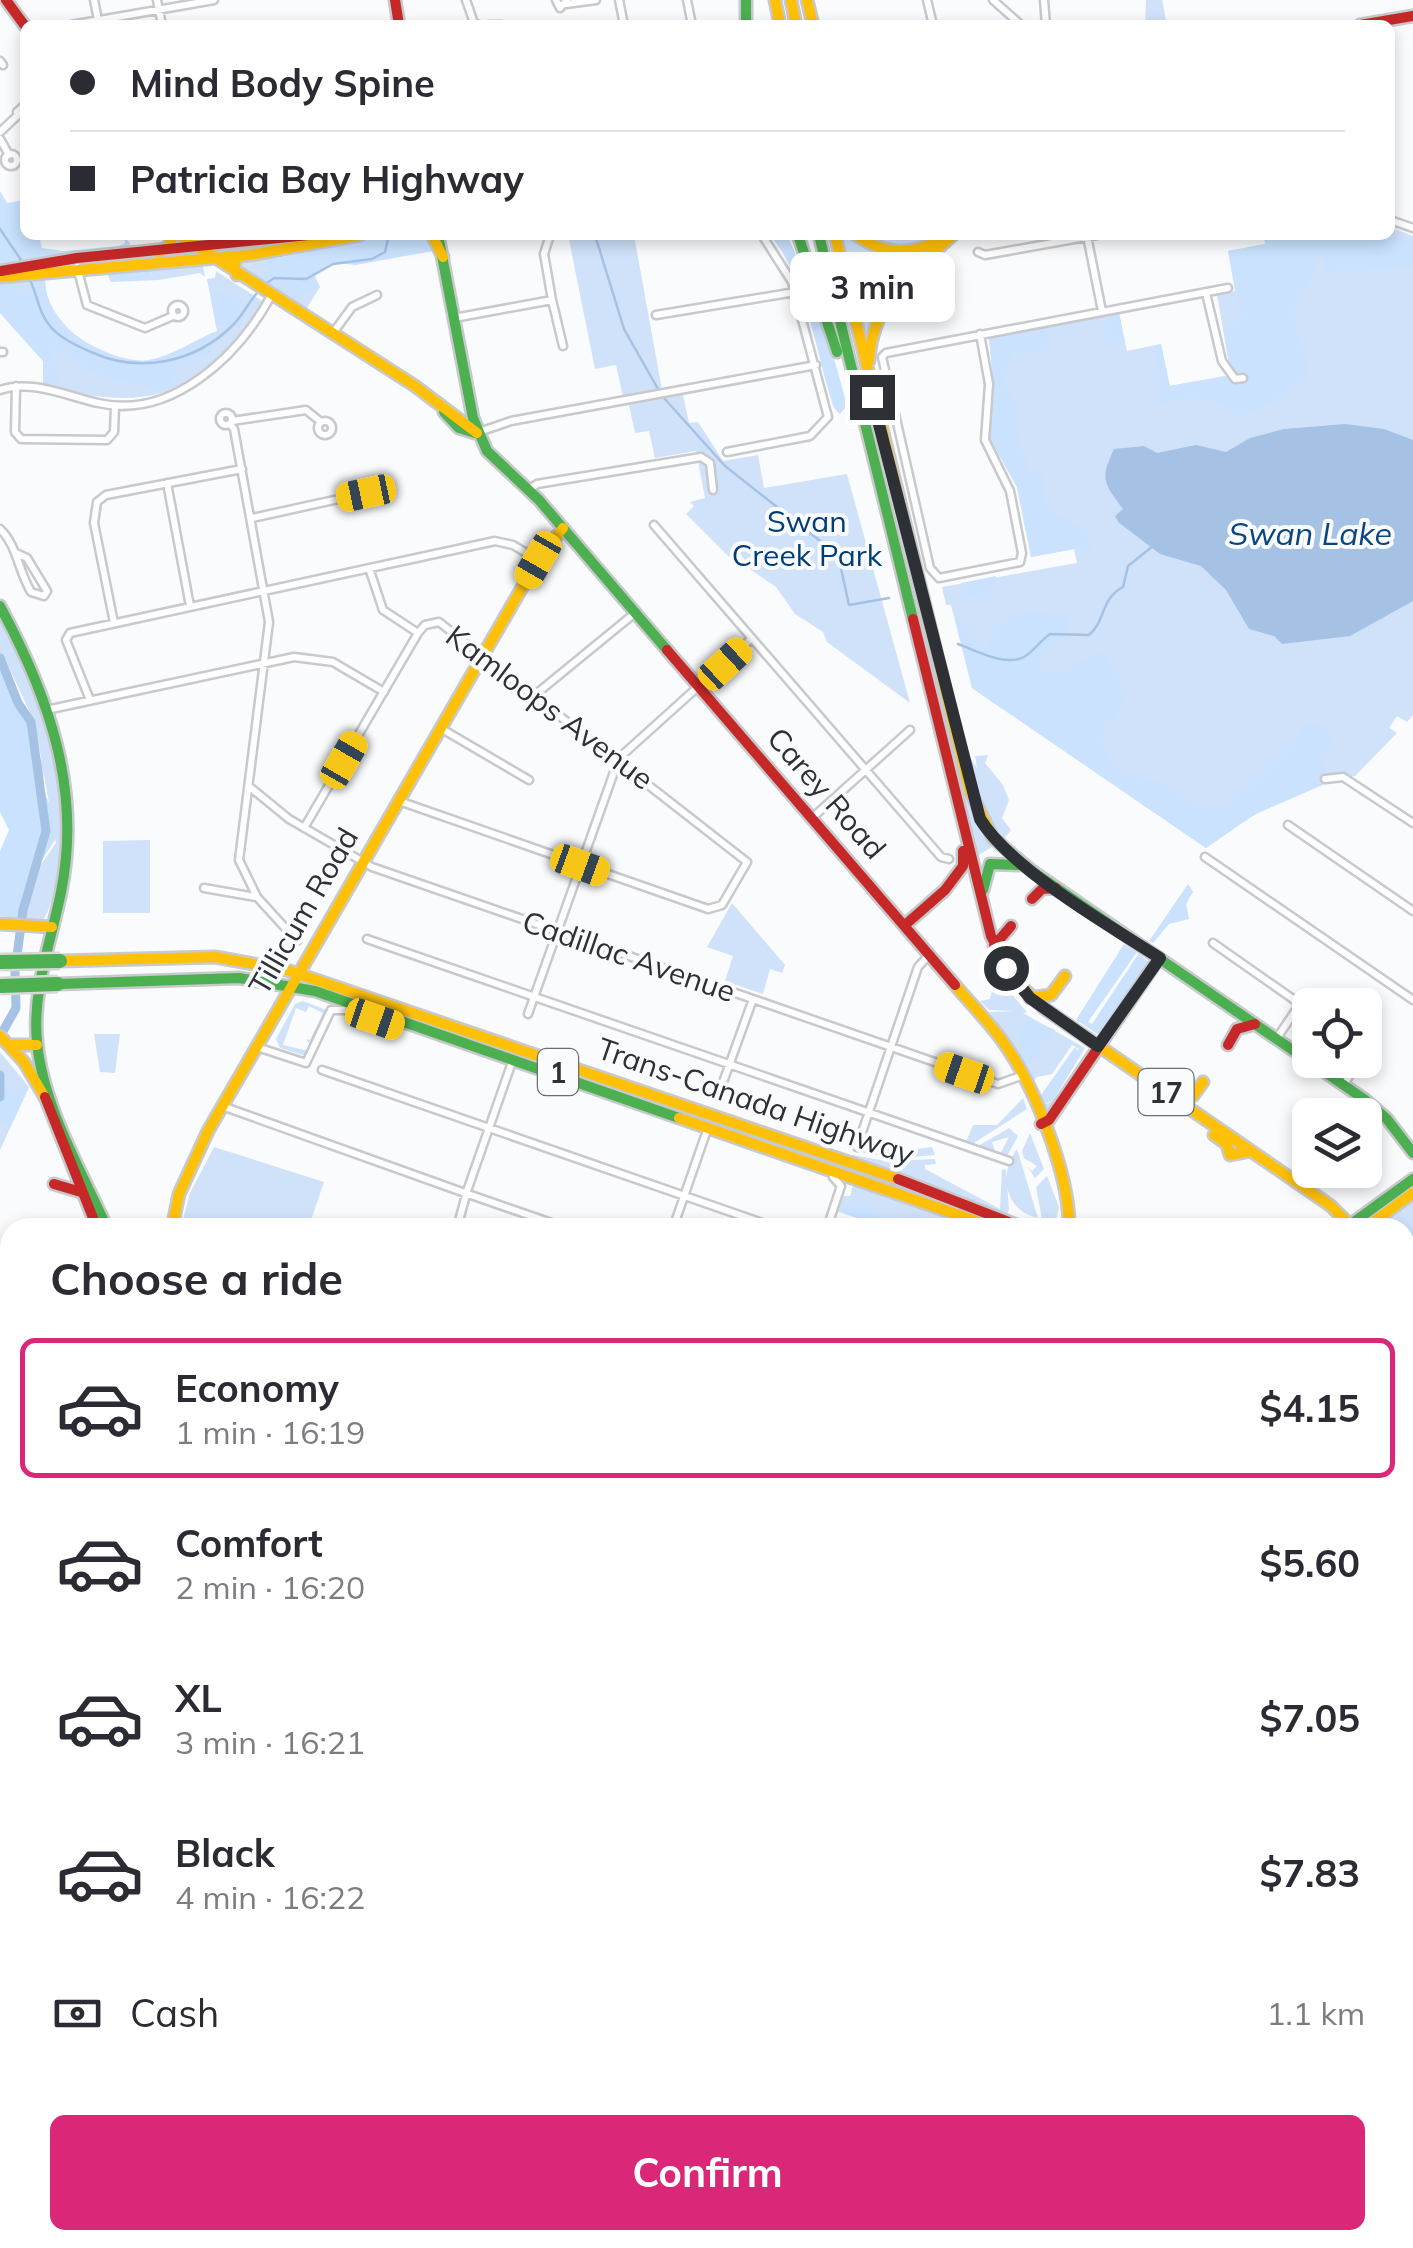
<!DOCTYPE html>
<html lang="en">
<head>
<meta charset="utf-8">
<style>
	:root { --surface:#fff; --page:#f7f7f7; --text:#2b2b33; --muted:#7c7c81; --line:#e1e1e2; --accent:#db2777 }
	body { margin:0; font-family:Mulish,sans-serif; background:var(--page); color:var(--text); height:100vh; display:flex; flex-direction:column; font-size:38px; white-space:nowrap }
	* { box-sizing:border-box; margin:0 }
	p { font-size:32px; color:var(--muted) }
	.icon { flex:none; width:55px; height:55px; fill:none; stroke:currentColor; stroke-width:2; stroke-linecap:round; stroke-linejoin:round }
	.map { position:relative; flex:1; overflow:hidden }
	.panel { position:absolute; left:0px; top:1218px; width:1415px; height:1032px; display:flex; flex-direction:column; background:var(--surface); border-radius:30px 30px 0 0; box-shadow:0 5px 15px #0003 }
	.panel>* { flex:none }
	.banner { position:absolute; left:20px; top:20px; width:1375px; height:220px; border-radius:15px; box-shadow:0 5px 15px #0003; display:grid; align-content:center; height:220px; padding:0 50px; background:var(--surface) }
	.controls { position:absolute; left:1292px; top:988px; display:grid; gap:20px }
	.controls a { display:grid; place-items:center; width:90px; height:90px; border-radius:15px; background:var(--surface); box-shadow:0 5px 15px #0003; font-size:50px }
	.end { position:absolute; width:45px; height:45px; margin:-22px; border:12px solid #2d3135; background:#fff; box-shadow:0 0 0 5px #fff }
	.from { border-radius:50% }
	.bubble { position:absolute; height:70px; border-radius:15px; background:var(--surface); box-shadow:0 5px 15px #0003; font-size:32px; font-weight:700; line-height:70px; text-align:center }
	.car { position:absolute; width:30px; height:60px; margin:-30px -15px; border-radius:12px; box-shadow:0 0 8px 2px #0007; background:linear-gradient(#f5c518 24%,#345 0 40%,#f5c518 0 76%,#345 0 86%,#f5c518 0) }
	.banner b { display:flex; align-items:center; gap:35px; height:95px; font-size:38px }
	.banner b+b { border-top:2px solid var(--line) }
	.banner i { width:25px; height:25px; background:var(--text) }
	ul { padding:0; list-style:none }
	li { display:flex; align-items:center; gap:30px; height:140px; margin:0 20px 15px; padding:0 30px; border:5px solid transparent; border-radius:15px }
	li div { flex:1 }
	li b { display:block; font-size:38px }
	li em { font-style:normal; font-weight:700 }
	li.current { border-color:var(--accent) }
	li>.icon { width:90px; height:90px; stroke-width:1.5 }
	h2 { padding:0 50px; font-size:45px; line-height:120px }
	.pay { display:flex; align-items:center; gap:25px; height:110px; padding:0 50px; font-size:38px }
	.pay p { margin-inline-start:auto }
	.cta { display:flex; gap:20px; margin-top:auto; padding:20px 50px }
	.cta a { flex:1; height:115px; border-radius:15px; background:var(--accent); color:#fff; font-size:40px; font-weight:700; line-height:115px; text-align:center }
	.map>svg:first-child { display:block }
	.green { fill:#cfe2fa }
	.forest { fill:#cae2fe }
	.water { fill:#a5c1e4 }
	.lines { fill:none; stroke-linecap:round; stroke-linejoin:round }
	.stream { stroke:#a5c1e4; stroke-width:2.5 }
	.river { stroke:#a5c1e4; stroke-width:9 }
	.ferry { stroke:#0b4580; stroke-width:2.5; stroke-dasharray:12 10; stroke-linecap:butt }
	.street-casing { stroke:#c7c9cc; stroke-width:11 }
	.fast-casing { stroke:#c7c9cc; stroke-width:15 }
	.slow-casing { stroke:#c7c9cc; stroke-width:15 }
	.jam-casing { stroke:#c7c9cc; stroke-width:15 }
	.street { stroke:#fefeff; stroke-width:6 }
	.fast { stroke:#4caf50; stroke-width:10 }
	.slow { stroke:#ffc107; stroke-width:10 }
	.jam { stroke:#c62828; stroke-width:10 }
	.fast-bridge-casing { stroke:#d8d8da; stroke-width:19; stroke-linecap:butt }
	.fast-bridge { stroke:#4caf50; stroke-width:14 }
	.route { stroke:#2d3135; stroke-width:12 }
	.labels { text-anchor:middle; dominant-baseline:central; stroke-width:8; stroke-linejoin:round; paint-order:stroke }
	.shield { fill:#f9fbfe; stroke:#6a6e71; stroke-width:2.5 }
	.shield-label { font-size:28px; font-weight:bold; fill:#2d3135 }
	.park-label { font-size:30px; fill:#003d77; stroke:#f9fbfe }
	.street-label { font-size:30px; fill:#2d3135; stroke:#f9fbfe }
	.water-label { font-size:32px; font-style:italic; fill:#0b4580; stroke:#f9fbfe }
</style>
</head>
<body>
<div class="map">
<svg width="1413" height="2248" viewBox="0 0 1413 2248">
	<rect width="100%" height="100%" fill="#fafbfd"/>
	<!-- green -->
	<path class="green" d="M1146,0H1162L1167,25H1145Z
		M1390,227L1413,236V715L1407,722L1397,716L1389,728L1397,733L1355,776L1336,779L1257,813L1206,848L972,688L951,605H946L942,587L1077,563L1074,549L1031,557L1017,487L989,437L994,388L989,338L1119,313L1127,351L1161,344L1169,386L1231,375L1217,295L1235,291L1228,251L1265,244L1264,235H1390Z
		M389,235H424L433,251L333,264L315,276L320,287L305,311L239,269L242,261L285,257Z
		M568,235H634L662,390L623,397L616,365L595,369Z
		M840,235L925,253L897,282L866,348Z
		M866,235H941C916,251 892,251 866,235Z
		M203,266L205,277L200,273L159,280L152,276L151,269Z
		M216,271L262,301C207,395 144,417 43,383V361L0,313V284L45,276C43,322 98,360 143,361C165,361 197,341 217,331L207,279L215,278Z
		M683,395L689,423L698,422L723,461L758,455L764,488L847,474L910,703L827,642L823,632L795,614L776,587L751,570L738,550L729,557L686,514L694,506L690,502L705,498L696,451L655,458L649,431L635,433L629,405Z
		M0,615C45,695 76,783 57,875C54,890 51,907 44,919H21L29,882L56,843L35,723L5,659L0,661Z
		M988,755L985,763L1003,785L1009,800L1002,818L1011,830L1004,839C982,821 971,785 970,757L977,768L975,756Z
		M960,775L995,845L976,857L958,776Z
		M150,840V913H103V841Z
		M732,903L785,965L782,973L770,969L763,994L725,981L733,956L707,947Z
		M994,982H1001L1027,1012L1023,1013L1085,1048L1048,1109L1043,1104L1049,1103L1066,1063L1079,1049L1072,1045L1052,1074L1037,1077L1033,1082L1017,1049L989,1012L1015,1011L989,1010L980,1001L990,999Z
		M303,1001L326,1010L311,1046L306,1039L310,1040L323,1013L309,1006L306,1012L296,1008L283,1045L309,1051L306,1056L280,1048L276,1039L295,1004Z
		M94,1034H120L115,1073L100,1072Z
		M0,1052L29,1087L0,1150Z
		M1023,1098L1027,1109L974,1143L966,1142L973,1125H997Z
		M1009,1128L1018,1136L1007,1156L1000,1154L1009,1137L992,1142L995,1151L978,1146Z
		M1030,1133L1044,1169L1035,1178L1027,1166L1032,1171L1037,1166L1024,1158L1022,1151Z
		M859,1145L909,1150L932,1147L935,1155L900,1158L855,1152Z
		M214,1147L324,1182L311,1220L332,1227H181L190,1193Z
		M1017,1149L1038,1218C1005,1211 998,1175 1017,1149Z
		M853,1155L886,1161L935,1159L936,1164L925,1165V1169L1000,1209L1002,1169L1006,1170L1009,1210L1007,1214L849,1157Z
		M1047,1176L1059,1207L1057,1217L1049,1221L1042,1219L1036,1187Z
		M853,1185L981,1227H883L836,1211L843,1196H850Z
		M1413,1197V1345L1405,1351V1228H1375Z"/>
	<!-- forest -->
	<path class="forest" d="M0,191L7,203L25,200V235H39L42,248L63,251L118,246L125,243L124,235L133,248L0,266Z
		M389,235H416L430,242L433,251L356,265L316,261L314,278L320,287L289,301L262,284L269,260Z
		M770,235H787C812,288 833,349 847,406L840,414L834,408C815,352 808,281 770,235Z
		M1264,235H1337L1346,241C1365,232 1391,242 1413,236V267L1325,272L1322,255L1313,256L1317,272C1277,319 1301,321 1309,372C1293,391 1262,412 1237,416C1217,397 1183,393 1158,407L1160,384L1155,346L1161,344L1170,386L1231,375L1223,328L1242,320L1228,251L1265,244Z
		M151,268L152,276L159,280L111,282L106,271Z
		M45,276C45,288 47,303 53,313C66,337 122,365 149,360C171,356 194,341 214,332L216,346L210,355C186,355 178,367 170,387L159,392L91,371L49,346L59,377L55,387L43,383V361L0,313V284L16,280L25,295L31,293L29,281Z
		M210,291L244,300L231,325L216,326Z
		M1119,313L1125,342L1113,343L1105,335L1106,316Z
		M1049,327L1048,345L1038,352L1013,353C1005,376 1000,385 1017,404C1014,427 1021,452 1032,473L1046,471L1041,497C1054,520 1080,520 1095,540L1093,552L1074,549L1031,557L1017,487L989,437L994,391L989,338Z
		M996,576L993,593L983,600L962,595L961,583Z
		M1020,610L1063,615L1070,620L1069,638L1054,642L1040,659L1043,669L1053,673L1104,651L1120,680L1123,703L1102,738L1108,759L1124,774L1164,782L1202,807L1217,809L1245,791L1294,742L1305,725L1318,722L1329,729L1333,745L1320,757L1336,779L1249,817L1206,848L972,688L955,618L985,648L1003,622Z
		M5,658L27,714L37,727V754L44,764L43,789L53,812L56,838L29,881L21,919L0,916V851L9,830L0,812V661Z
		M1188,884L1193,892L1186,904L1189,919L1169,924L1153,943L1149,941Z
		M1124,944L1137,952L1088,1022L1092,1024L1139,953L1148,962L1099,1035L1076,1020Z
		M1031,1019L1055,1030L1037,1058L1026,1064L1023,1058L1026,1050L1020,1045L1018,1031Z
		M1075,1047L1079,1053L1066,1064L1067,1072L1054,1100L1041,1105L1039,1098Z
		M29,1087L9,1130L6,1121L0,1123V1092Z
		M859,1201L869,1205L877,1218L912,1227H885L840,1212L851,1202Z"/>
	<!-- water -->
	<path class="water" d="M1345,424L1384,429L1413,440V601L1350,636L1282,644L1274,636L1249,629L1226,590L1201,566L1160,554L1118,522L1115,516L1123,509C1103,482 1100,479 1114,449L1144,446L1157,453L1196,445L1226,452L1250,438L1284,429Z
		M0,2051L10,2058V2240H167L174,2248H0Z"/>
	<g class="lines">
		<!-- stream -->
		<path class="stream" d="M0,229L23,263
			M595,235L624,329L658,389
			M30,280C37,294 38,310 47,322C57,337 75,345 91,352C139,374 195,363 233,325C242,316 248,304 256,294
			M264,285L274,278L306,279L333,264L372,259L385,252L388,239
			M664,398L725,466L838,555L849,605L889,598
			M958,644C975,650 1005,667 1024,657C1033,652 1041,640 1050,634L1089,635C1106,621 1100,599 1123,587L1128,566L1153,546
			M952,2248L954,2240"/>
		<!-- river -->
		<path class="river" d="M0,658L18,703L31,722L46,831L23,910L15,971L16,1008L2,1033
			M0,1075V1097"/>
		<!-- ferry -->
		<path class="ferry" d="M0,2207L10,2214
			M52,2240L65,2248"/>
		<!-- street casing -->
		<g class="street-casing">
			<path id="street" d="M94,0L98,20
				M157,0L162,25
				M466,0L474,23L479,25
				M556,0L560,8L566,1
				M619,0L624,25
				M687,0L692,25
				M927,0L933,25
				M993,0L1021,25
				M1044,0L1046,25
				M566,4L596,0
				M71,25L214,0
				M489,25H502
				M0,61L3,65
				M25,105L17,112L25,117
				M0,132L18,115
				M0,139L9,155
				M5 160a6 6 0 1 1 12 0a6 6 0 1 1-12 0Z
				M1390,220L1413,228
				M206,235H234
				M1087,236L1102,311
				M978,252L985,255L1097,235
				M77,267L87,305L145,328L173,316
				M1206,293L1222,361L1235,379L1243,378
				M552,300L563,346
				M172 311a6 6 0 1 1 12 0a6 6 0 1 1-12 0Z
				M656,315L795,292
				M454,318L552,300L544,254L550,235
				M333,333L352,307L377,295
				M980,334L989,384L985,440L1010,491L1022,553L1020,562L939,578L930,568L882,357L886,353L1228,288
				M0,352H3
				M16,386L15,432L21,439L107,440L114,432L115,406
				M0,390C32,379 67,396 98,403C172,420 238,356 271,296
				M220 419a6 6 0 1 1 12 0a6 6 0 1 1-12 0Z
				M318 428a7 7 0 1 1 14 0a7 7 0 1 1-14 0Z
				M232,421L306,410L321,422
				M230,424L234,429L269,622L239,860L257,897L297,941
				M479,432L511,421L816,365
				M727,452L810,436L828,417L792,282L762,235
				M167,483L190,606
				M529,490L537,484L701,457L710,463L713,490
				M252,518L366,493
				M654,525L941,857L949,859
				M0,529C17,545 18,570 31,592L44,596L47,591L27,558L16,553
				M369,568L383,610L418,633
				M114,623L94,523L97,502L106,495L242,469
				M536,694L635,613
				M90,700L66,640L70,633L495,541L513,545L538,560
				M51,709L294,657L333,662L384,692
				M442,729L529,780
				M1325,779L1343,777L1413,823
				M251,788L289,819L372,867L998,1084L1021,1076
				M812,818L910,730
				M1288,825L1413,911
				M304,828L418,633L425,625L439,622L747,862L722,905L708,909L399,801
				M1205,857L1413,1000
				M204,888L256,897
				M367,939L1009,1161
				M1213,943L1310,1011
				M528,1014L619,758L751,639
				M1277,1038L1300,1004
				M257,1047L306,1063L331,1010H348
				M322,1070L777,1228
				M1344,1085L1358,1060
				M718,1096L753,999
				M222,1106L465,1193
				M1365,1123L1382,1118
				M857,1147L918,967L929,955
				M467,1191L511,1065
				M468,1194L566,1228
				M457,1228L466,1195
				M673,1228L706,1133
				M827,1228L841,1186L833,1177
				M0,1534L10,1541
				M1405,1534L1413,1529
				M0,1633L10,1620
				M1405,1634L1413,1647
				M1405,1752L1413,1749
				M0,1764L10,1751
				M0,1788L10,1795
				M0,1898L10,1884
				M535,2240V2248
				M1113,2240L1124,2248
				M1204,2240L1215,2248
				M263,2248L269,2240
				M435,2248L441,2240
				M605,2248L609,2240
				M683,2248L686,2240
				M801,2248L804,2240"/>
		</g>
		<!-- fast casing -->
		<g class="fast-casing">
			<path id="fast" d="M746,0V25
				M438,235L473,418L487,451L539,500L667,650
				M798,235L837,352
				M819,235L913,619
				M444,412L459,428L475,433
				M0,606C48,695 82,789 61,892C51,942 32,990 37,1042C43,1107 81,1170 107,1228
				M993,838L1032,871L1364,1099L1387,1119L1413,1153
				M983,890L990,864L1019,865
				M58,984L239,978L315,991L679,1118
				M1347,1227L1413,1179
				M1405,1458L1413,1478
				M0,1497L10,1484
				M1405,1661L1413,1655
				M1405,1866L1413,1865
				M1190,2248L1195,2240"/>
		</g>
		<!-- slow casing -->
		<g class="slow-casing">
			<path id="slow" d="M775,0L780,25
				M791,0L796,25
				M807,0L813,25
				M180,235L415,386L477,433
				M432,235L443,257
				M835,235L970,791L993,838
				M856,235C884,255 911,256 941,239
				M159,252L169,246L173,235
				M237,275L234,264L238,256
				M0,277L250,255L360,235
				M869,361C872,302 912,272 953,235
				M0,924L52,927
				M60,961L215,957L287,970L898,1179
				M955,985C970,1003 987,1020 1001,1039C1033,1082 1070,1174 1069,1228
				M1025,990L1045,1009L1331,1206L1353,1228
				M1030,998L1051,995L1065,976
				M0,1036L24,1062L46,1099
				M10,1045H37
				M1175,1098L1193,1096L1203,1082
				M679,1118L996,1228
				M1214,1135L1227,1144L1230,1155L1251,1151
				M172,1228L179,1194L208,1131L538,560L563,528
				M1365,1228L1413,1193
				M1413,1365V1430
				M0,1960L10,1964
				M1405,2122L1413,2119
				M1324,2240L1335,2248"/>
		</g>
		<!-- jam casing -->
		<g class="jam-casing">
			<path id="jam" d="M6,0L25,26
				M395,0L399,25
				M1360,25L1413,16
				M1,271L77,258L309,235
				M913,619L991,936L1013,979L1025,990
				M667,650L955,985
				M945,890L963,866V851
				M1032,899L1042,889L1056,888
				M905,925L945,890
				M994,946L1011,926
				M1228,1045L1237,1029L1255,1024
				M45,1097L97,1228
				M1041,1124L1049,1120L1159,958
				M898,1179L1024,1228
				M54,1184L81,1192
				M1405,1355L1413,1353
				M1405,2048L1413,2069
				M472,2240L529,2248"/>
		</g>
		<!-- street -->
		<use href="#street" class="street"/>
		<!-- fast -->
		<use href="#fast" class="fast"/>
		<!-- slow -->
		<use href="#slow" class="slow"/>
		<!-- jam -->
		<use href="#jam" class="jam"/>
		<!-- fast-bridge casing -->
		<g class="fast-bridge-casing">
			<path id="fast-bridge" d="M0,962L60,961
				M0,986L58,984"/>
		</g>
		<!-- fast-bridge -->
		<use href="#fast-bridge" class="fast-bridge"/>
	</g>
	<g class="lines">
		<!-- route -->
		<path class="route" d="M872,397L980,819C1011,869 1108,925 1160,958L1098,1046L1030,998L1006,968"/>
	</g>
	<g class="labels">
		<!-- shield labels -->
		<g class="shield">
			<rect x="538" y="1049" width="40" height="46" rx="8"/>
			<rect x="1138.5" y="1069" width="55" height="46" rx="8"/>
		</g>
		<g class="shield-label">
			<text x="558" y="1072">1</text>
			<text x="1166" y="1092">17</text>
		</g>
		<!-- park labels -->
		<g class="park-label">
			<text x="807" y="521">Swan<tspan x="807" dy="34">Creek Park</tspan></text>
		</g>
		<!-- street labels -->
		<g class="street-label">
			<text transform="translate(550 707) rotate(37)">Kamloops Avenue</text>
			<text transform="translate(827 793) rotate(49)">Carey Road</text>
			<text transform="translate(303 911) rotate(-60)">Tillicum Road</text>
			<text transform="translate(629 956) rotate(19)">Cadillac Avenue</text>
			<text transform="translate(756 1101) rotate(19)">Trans-Canada Highway</text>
		</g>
		<!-- water labels -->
		<g class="water-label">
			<text x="1310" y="533">Swan Lake</text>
		</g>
	</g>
</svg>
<div class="controls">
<a><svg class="icon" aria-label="locate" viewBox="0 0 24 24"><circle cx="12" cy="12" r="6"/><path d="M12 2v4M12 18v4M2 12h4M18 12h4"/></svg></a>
<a><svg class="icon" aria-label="layers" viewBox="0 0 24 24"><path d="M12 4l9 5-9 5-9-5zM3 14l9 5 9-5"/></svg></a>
</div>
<i class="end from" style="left:1006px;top:968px"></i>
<i class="end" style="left:872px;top:397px"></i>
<div class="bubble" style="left:790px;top:252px;width:165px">3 min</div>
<i class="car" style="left:366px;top:493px;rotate:258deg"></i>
<i class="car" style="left:538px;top:560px;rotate:210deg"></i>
<i class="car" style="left:725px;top:664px;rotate:47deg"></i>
<i class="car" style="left:344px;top:760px;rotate:30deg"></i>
<i class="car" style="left:580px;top:865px;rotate:110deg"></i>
<i class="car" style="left:375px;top:1019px;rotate:109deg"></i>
<i class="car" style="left:964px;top:1073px;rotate:289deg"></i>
<div class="banner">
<b><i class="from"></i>Mind Body Spine</b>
<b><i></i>Patricia Bay Highway</b>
</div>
<section class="panel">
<h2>Choose a ride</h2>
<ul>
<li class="current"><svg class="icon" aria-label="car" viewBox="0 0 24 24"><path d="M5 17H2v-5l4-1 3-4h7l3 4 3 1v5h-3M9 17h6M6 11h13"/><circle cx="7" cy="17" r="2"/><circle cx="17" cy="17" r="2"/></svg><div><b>Economy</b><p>1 min · 16:19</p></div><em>$4.15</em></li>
<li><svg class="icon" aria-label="car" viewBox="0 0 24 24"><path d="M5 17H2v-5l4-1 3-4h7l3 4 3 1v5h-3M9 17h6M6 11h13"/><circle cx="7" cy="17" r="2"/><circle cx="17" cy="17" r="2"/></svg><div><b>Comfort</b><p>2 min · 16:20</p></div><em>$5.60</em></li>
<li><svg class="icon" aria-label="car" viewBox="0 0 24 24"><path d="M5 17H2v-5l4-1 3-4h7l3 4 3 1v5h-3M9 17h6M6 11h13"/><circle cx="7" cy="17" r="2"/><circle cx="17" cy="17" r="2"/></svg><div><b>XL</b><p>3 min · 16:21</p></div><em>$7.05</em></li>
<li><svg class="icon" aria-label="car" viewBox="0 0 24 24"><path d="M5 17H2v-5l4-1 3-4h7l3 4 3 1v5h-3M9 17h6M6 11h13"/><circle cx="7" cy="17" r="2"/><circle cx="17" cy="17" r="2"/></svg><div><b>Black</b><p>4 min · 16:22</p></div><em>$7.83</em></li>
</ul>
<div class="pay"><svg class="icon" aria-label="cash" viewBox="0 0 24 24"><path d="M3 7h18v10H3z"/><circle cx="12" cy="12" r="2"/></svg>Cash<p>1.1 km</p></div>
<div class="cta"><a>Confirm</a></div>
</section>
</div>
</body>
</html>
